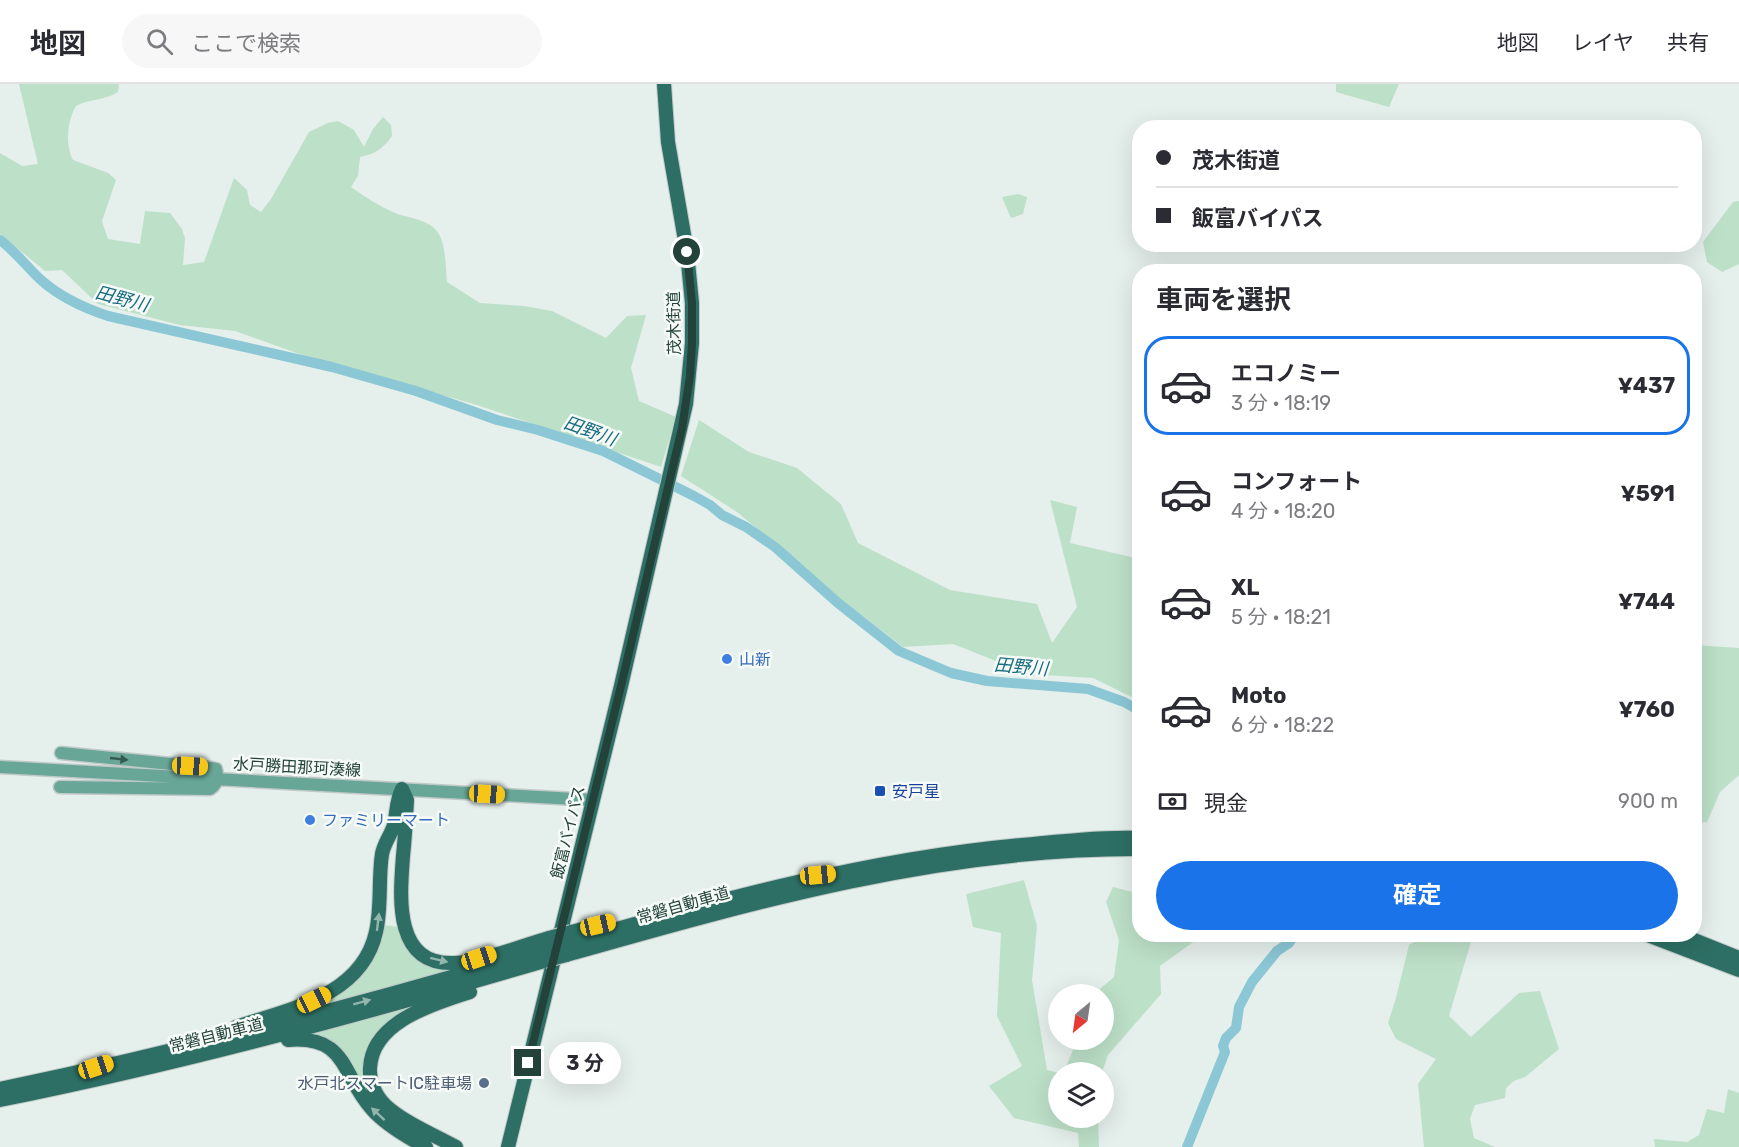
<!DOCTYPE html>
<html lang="ja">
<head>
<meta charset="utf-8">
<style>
	:root { --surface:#fff; --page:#f7f7f7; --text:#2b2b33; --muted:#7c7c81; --line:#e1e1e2; --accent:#1a73e8 }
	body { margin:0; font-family:Rubik,"Noto Sans JP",sans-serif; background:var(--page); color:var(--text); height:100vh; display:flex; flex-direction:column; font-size:22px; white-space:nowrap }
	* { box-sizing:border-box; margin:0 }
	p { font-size:20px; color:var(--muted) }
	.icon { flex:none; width:33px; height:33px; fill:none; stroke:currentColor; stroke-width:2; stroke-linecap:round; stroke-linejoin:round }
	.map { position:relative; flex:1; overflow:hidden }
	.details { position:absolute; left:1132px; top:180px; width:570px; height:678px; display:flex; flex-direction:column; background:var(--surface); border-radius:24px; box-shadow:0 6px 24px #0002 }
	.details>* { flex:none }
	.banner { position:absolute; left:1132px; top:36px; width:570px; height:132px; border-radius:24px; box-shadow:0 6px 24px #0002; display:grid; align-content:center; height:132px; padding:0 24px; background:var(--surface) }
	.needle { width:39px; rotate:209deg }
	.buttons { position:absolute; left:1048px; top:900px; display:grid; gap:12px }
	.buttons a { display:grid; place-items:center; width:66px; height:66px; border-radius:50%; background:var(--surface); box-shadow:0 6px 24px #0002; font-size:30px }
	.end { position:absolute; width:27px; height:27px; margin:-14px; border:8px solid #23423a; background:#fff; box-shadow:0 0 0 3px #fff }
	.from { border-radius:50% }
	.bubble { position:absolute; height:42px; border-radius:21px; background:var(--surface); box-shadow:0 6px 24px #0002; font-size:20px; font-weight:700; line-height:42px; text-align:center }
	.car { position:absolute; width:18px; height:36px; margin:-18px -9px; border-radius:8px; box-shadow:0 0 4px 2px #0007; background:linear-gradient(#f5c518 24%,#345 0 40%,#f5c518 0 76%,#345 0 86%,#f5c518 0) }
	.banner b { display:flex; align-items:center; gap:21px; height:57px; font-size:22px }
	.banner b+b { border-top:2px solid var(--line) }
	.banner i { width:15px; height:15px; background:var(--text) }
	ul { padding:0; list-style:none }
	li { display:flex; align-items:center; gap:18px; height:99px; margin:0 12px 9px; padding:0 12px; border:3px solid transparent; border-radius:24px }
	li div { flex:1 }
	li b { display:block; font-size:22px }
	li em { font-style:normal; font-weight:700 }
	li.on { border-color:var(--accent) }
	li>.icon { width:54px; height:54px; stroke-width:1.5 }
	h2 { padding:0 24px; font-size:27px; line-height:72px }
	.pay { display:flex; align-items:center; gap:15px; height:66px; padding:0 24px; font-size:22px }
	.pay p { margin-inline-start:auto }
	.primary-button { display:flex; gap:12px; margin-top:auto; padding:12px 24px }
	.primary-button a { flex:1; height:69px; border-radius:36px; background:var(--accent); color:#fff; font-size:24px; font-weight:700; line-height:69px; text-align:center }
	header { display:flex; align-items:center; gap:36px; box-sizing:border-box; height:84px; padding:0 30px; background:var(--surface); border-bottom:2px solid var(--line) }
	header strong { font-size:28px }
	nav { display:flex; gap:33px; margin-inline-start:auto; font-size:21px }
	.search { width:420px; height:54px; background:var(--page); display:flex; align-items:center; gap:15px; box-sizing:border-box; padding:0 21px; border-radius:33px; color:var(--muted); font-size:22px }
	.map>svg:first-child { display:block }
	.green { fill:#bde0c8 }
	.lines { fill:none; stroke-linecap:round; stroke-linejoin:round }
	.river { stroke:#8bc7d5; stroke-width:10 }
	.primary-casing { stroke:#c1cac8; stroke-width:15 }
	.highway-casing { stroke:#c1cac8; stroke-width:16 }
	.primary { stroke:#68a698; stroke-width:12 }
	.highway { stroke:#2d6f64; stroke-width:14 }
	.highway-bridge-casing { stroke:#c1cac8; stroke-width:16; stroke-linecap:butt }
	.highway-bridge { stroke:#2d6f64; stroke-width:14 }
	.oneway { fill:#345b52 }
	.oneway2 { fill:#92b5ae }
	.route { stroke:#23423a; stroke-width:8 }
	.shop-dot { fill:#3f7fe0; stroke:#f6fbf8; stroke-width:2 }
	.transit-dot { fill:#1a4fb4; stroke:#f6fbf8; stroke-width:2 }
	.service-dot { fill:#5c6f8a; stroke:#f6fbf8; stroke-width:2 }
	.labels { text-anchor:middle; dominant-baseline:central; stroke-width:5; stroke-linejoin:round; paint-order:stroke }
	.street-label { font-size:16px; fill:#23423a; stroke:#f6fbf8 }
	.shop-label { font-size:16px; fill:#366cbe; stroke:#f6fbf8; text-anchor:start }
	.transit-label { font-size:16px; fill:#164399; stroke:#f6fbf8; text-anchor:start }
	.service-label { font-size:16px; fill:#4e5e75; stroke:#f6fbf8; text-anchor:end }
	.water-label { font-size:18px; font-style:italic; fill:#196c81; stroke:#f6fbf8 }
</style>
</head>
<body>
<header>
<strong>地図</strong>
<div class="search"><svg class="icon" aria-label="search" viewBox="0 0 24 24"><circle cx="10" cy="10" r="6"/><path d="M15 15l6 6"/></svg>ここで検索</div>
<nav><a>地図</a><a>レイヤ</a><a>共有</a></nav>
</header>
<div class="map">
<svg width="1739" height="1063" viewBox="0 0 1739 1063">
	<rect width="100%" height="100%" fill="#e5efeb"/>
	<!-- green -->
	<path class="green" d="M19,0H119L118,8C105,17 90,14 76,22C67,37 65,61 73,76L108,89L116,96L102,137L108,155L140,160L145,127L170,129L182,145L185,154L183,181L204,178L234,94L247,106L250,121L261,128L271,115L309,48L328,39L338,37L354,46L364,63L373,45L383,33L391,41L392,52C383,65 375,70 360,73L358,92L351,103C365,113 379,122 395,129C407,134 423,134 434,144C447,156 445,181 447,198L480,219L524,222L552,227L606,254L627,232L646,231L631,284L639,317L676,333L661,383L477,321L305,272L235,247L180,241L98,220L62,186L45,187L0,150V69L22,82L38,80Z
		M1336,0H1399L1389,23L1336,8Z
		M1018,110L1027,113L1023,130L1011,134L1002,113Z
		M1739,117V180L1722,188L1707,178L1703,158L1733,118Z
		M699,336L749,368L797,384L841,420L858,459L950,506L1037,520L1052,559L1077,523L1050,416L1077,423L1070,459L1140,475V617L1093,594L1029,590L953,560L903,563L843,517L737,428L681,392Z
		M1695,561L1739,564V691L1720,708L1707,738L1695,739Z
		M1024,796L1037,842L1032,896L1047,986L1059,989V1034H1098L1099,1063H1079L1078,1049L1014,1034L989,1002L1022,982L997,932L1001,849L973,843L966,810Z
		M1113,803L1140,810V850L1194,851L1196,856L1160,882L1161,910L1108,971L1102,988H1064L1077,956H1104V910H1094L1114,893L1119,856L1106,818Z
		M382,841L400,843L407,859L462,882L259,940L337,908Z
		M1426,851H1473L1449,932L1471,953L1519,909L1540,907L1559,965L1525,993L1514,997L1506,1004L1505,1014L1475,1021L1470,1035L1474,1054L1495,1063H1424L1418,1000L1436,975L1396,955L1388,939L1396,914L1409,861Z
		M421,919L405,930L366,984L399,1043L359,999L308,951Z
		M1728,1005L1739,1009V1063H1655L1654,1055L1687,1058L1699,1051L1707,1025L1724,1029Z"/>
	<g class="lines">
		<!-- river -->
		<path class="river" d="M0,156C15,167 27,183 41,196C60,213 84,224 108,232L332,283L416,307L497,336L538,346L603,367L694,412L710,421L722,431L746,443L775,463L838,519L899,567L951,589L987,597L1088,605L1124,618L1140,627
			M1187,1063L1225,968L1223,962L1226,954L1236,944L1239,923L1252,898L1277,867L1289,859L1295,850"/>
		<!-- primary casing -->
		<g class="primary-casing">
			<path id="primary" d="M0,683L593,716
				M60,703L210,705C218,700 218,693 216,685L211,684L61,669"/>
		</g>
		<!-- highway casing -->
		<g class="highway-casing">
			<path id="highway" d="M402,705L407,716C406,735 405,753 403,772C400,813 393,882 455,879C482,878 521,862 549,854
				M571,848L607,839
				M1645,850L1739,886
				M1679,850L1739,874
				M568,859C718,816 867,775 1022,761C1061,757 1101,753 1140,754
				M566,871C753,818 943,764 1140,765
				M236,943C290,925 362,912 376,848C382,822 378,796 382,770C384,759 391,751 394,741C397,728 396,717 402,705
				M288,956C348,951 341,991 372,1025C386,1041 407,1053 426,1063
				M0,1005C185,966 366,919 547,865
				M0,1016C184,979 364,930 544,877
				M456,1063C434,1051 403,1038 385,1021C375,1011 369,997 370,984C372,937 434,920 470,908
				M508,1063L621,602L686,320L692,259V219L687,168L668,58L664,0"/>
		</g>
		<!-- primary -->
		<use href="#primary" class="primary"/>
		<!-- highway -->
		<use href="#highway" class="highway"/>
		<!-- highway-bridge casing -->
		<g class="highway-bridge-casing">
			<path id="highway-bridge" d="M549,854L571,848
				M547,865L568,859
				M544,877L566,871"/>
		</g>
		<!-- highway-bridge -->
		<use href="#highway-bridge" class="highway-bridge"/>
	</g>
	<!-- one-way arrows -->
	<defs><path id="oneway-solid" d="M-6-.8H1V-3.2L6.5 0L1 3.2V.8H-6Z" transform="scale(1.5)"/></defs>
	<use class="oneway" href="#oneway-solid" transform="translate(119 675) rotate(6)"/>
	<g class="oneway2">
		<use href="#oneway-solid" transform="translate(378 838) rotate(-83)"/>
		<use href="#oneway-solid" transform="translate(439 876) rotate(14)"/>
		<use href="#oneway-solid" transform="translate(362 918) rotate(-15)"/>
		<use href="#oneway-solid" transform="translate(378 1030) rotate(-137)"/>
	</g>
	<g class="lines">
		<!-- route -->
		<path class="route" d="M528,979L621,602L682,344L690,292L692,259V219L687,168"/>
	</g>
	<!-- markers -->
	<g class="shop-dot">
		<circle cx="727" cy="575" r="6"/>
		<circle cx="310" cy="736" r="6"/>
	</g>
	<rect class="transit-dot" x="874" y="701" width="12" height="12" rx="3"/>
	<circle class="service-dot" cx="484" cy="999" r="6"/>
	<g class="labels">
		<!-- street labels -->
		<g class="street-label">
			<text transform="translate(674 239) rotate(-91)">茂木街道</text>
			<text transform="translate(297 683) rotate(3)">水戸勝田那珂湊線</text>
			<text transform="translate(568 748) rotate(-76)">飯富バイパス</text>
			<text transform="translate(683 821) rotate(-16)">常磐自動車道</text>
			<text transform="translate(216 951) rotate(-14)">常磐自動車道</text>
		</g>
		<!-- shop labels -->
		<g class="shop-label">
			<text x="739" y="575">山新</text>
			<text x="322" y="736">ファミリーマート</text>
		</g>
		<!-- transit labels -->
		<g class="transit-label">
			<text x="892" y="707">安戸星</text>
		</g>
		<!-- service labels -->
		<g class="service-label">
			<text x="472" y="999">水戸北スマートIC駐車場</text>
		</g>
		<!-- water labels -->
		<g class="water-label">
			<text transform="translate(122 215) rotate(15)">田野川</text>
			<text transform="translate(590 347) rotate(20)">田野川</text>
			<text transform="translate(1021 583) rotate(5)">田野川</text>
		</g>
	</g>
</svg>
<div class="buttons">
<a><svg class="needle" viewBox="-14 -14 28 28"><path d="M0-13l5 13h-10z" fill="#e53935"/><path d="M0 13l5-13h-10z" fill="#7c7c81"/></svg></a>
<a><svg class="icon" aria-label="layers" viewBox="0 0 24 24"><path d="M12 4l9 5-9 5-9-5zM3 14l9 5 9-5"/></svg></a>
</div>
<i class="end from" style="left:687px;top:168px"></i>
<i class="end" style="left:528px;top:979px"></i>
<div class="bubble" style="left:549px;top:958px;width:72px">3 分</div>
<i class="car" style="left:190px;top:682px;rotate:93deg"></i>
<i class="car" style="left:487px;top:710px;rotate:93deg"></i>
<i class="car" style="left:818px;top:791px;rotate:84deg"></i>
<i class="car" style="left:598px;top:841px;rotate:77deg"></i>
<i class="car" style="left:479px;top:874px;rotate:72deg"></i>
<i class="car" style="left:314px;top:916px;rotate:64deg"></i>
<i class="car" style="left:96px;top:983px;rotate:72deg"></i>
<div class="banner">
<b><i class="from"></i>茂木街道</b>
<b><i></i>飯富バイパス</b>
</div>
<section class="details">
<h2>車両を選択</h2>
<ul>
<li class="on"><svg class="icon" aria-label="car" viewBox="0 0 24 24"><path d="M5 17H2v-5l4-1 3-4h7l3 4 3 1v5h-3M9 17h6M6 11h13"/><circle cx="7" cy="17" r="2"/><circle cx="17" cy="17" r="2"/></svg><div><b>エコノミー</b><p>3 分 · 18:19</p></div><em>¥437</em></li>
<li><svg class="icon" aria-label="car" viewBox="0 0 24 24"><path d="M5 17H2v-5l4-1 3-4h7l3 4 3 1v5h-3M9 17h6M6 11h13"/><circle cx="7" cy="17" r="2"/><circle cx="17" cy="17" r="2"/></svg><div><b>コンフォート</b><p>4 分 · 18:20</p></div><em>¥591</em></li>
<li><svg class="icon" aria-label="car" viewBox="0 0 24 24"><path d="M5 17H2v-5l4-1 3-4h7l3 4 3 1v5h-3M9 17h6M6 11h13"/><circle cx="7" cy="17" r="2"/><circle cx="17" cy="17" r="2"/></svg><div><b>XL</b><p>5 分 · 18:21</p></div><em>¥744</em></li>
<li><svg class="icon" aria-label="car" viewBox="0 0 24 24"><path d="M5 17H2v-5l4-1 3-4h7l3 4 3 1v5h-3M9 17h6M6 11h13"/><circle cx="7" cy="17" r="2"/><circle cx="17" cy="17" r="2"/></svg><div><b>Moto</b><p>6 分 · 18:22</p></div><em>¥760</em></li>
</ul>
<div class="pay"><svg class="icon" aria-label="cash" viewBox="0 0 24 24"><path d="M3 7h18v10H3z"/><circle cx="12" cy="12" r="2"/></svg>現金<p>900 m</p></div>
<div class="primary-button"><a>確定</a></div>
</section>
</div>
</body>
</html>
